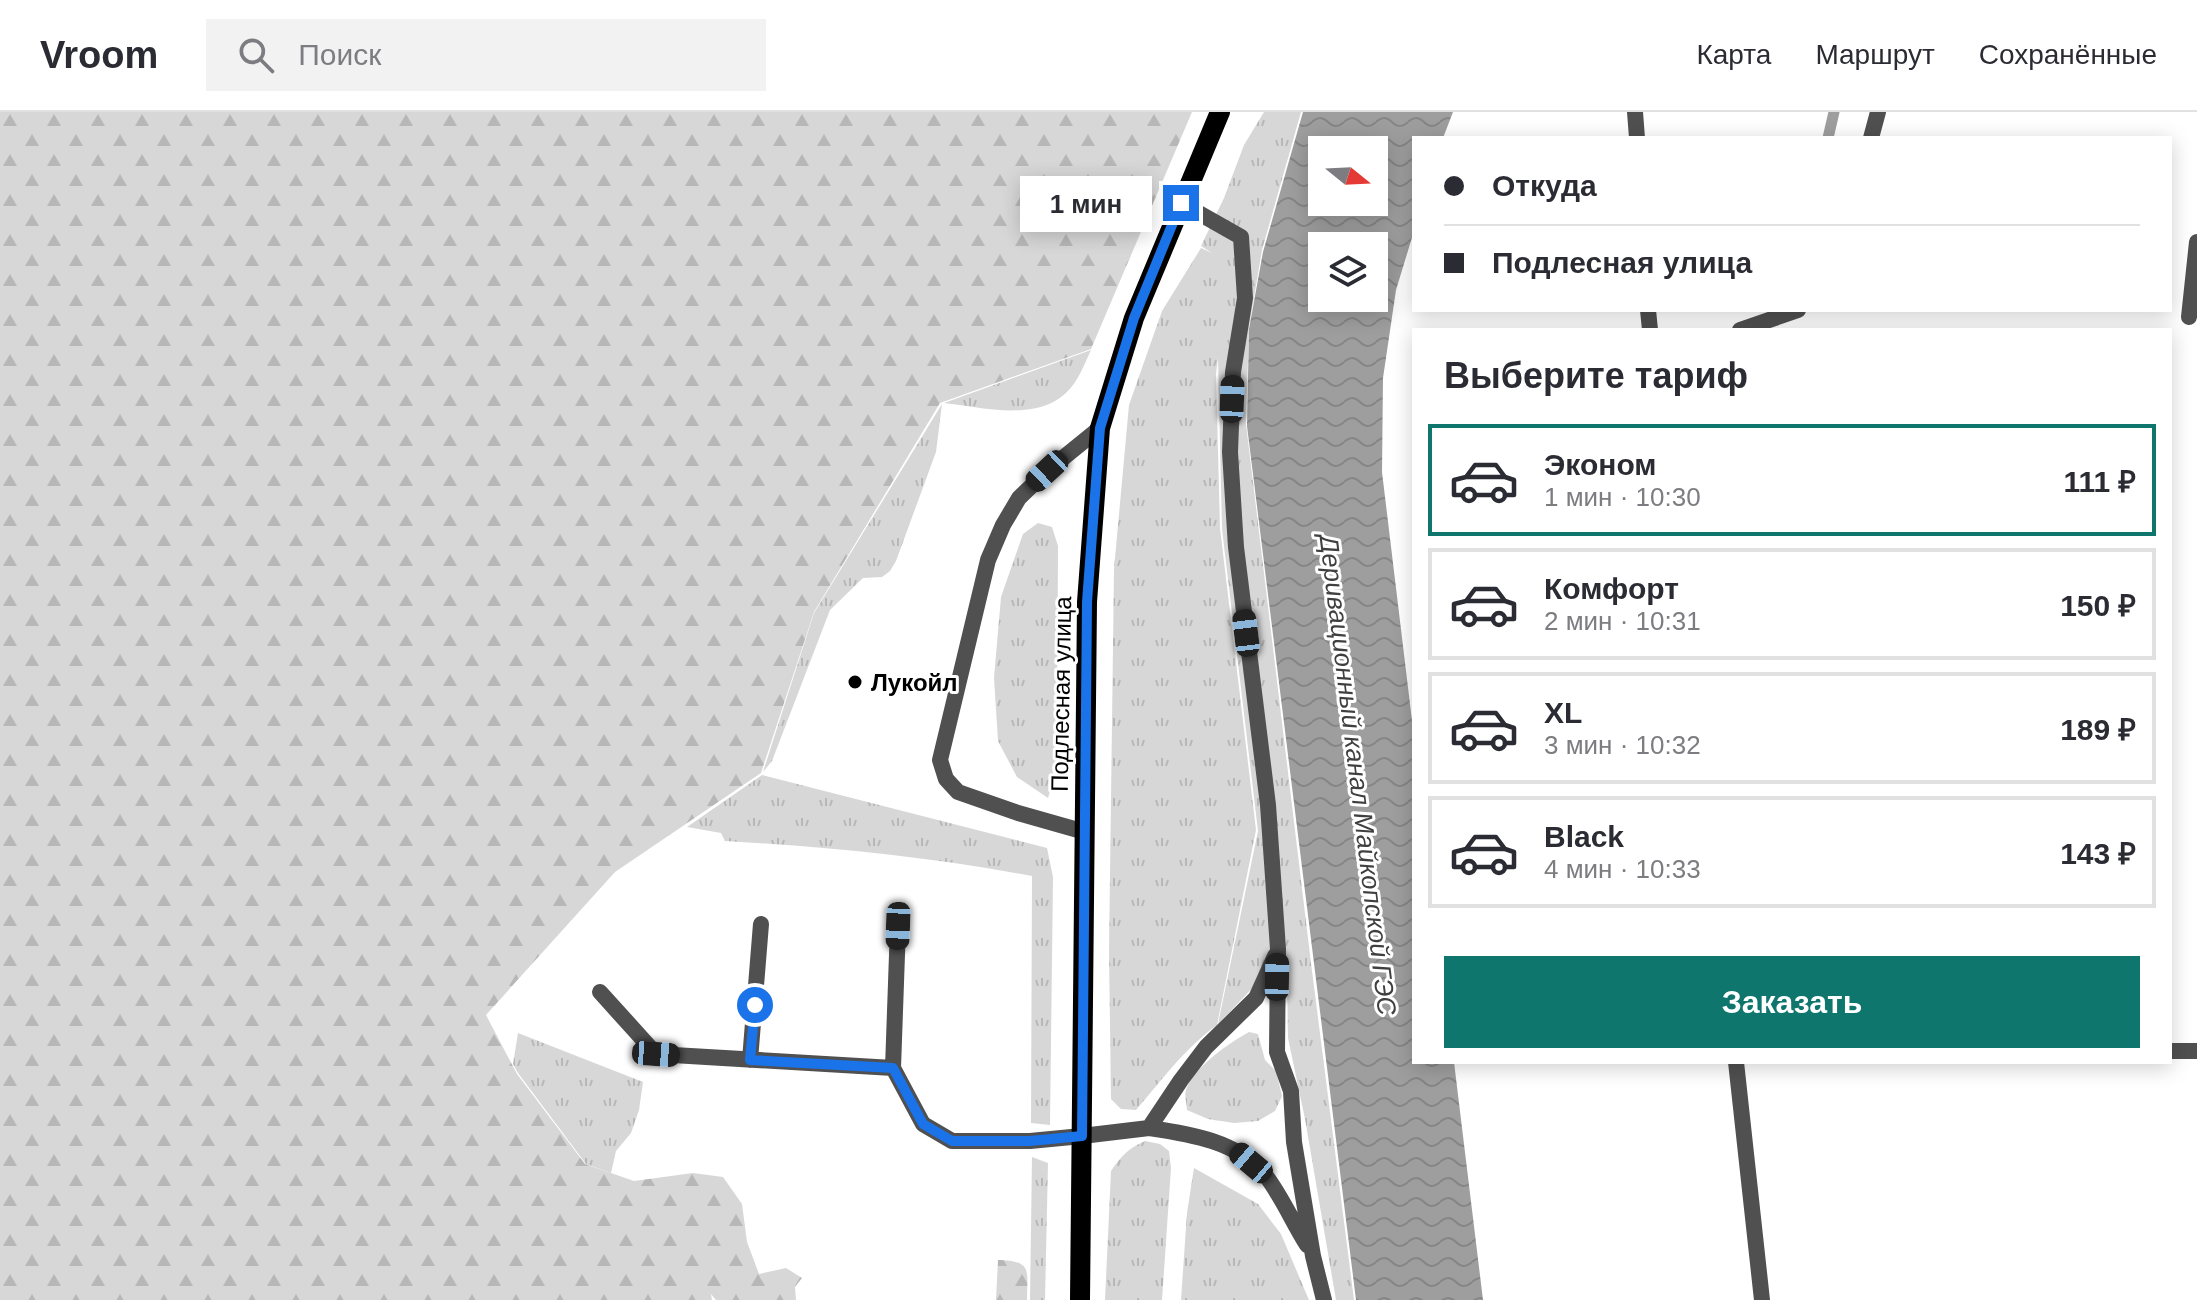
<!DOCTYPE html>
<html lang="ru">
<head>
<meta charset="utf-8">
<style>
	:root { --surface:#fff; --page:#f2f2f3; --text:#2b2b33; --muted:#7c7c81; --line:#e1e1e2; --accent:#0f766e }
	body { margin:0; font-family:Helvetica,sans-serif; background:var(--page); color:var(--text); height:100vh; display:flex; flex-direction:column; font-size:30px; white-space:nowrap }
	* { box-sizing:border-box; margin:0 }
	p { font-size:26px; color:var(--muted) }
	.icon { flex:none; width:44px; height:44px; fill:none; stroke:currentColor; stroke-width:2; stroke-linecap:round; stroke-linejoin:round }
	.map { position:relative; flex:1; overflow:hidden }
	.details { position:absolute; left:1412px; top:216px; width:760px; height:736px; display:flex; flex-direction:column; background:var(--surface); border-radius:0px; box-shadow:0 4px 20px #0003 }
	.details>* { flex:none }
	.top-card { position:absolute; left:1412px; top:24px; width:760px; height:176px; border-radius:0px; box-shadow:0 4px 20px #0003; display:grid; align-content:center; height:176px; padding:0 32px; background:var(--surface) }
	.needle { width:52px; rotate:108deg }
	.controls { position:absolute; left:1308px; top:24px; display:grid; gap:16px }
	.controls a { display:grid; place-items:center; width:80px; height:80px; border-radius:0px; background:var(--surface); box-shadow:0 4px 20px #0003; font-size:40px }
	.end { position:absolute; width:36px; height:36px; margin:-18px; border:10px solid #1a73e8; background:#fff; box-shadow:0 0 0 4px #fff }
	.from { border-radius:50% }
	.bubble { position:absolute; height:56px; border-radius:0px; background:var(--surface); box-shadow:0 4px 20px #0003; font-size:26px; font-weight:700; line-height:56px; text-align:center }
	.car { position:absolute; width:24px; height:48px; margin:-24px -12px; border-radius:10px; box-shadow:0 0 6px 2px #0007; background:linear-gradient(#222 24%,#8ab4d8 0 40%,#222 0 76%,#8ab4d8 0 86%,#222 0) }
	.top-card b { display:flex; align-items:center; gap:28px; height:76px; font-size:30px }
	.top-card b+b { border-top:2px solid var(--line) }
	.top-card i { width:20px; height:20px; background:var(--text) }
	ul { padding:0; list-style:none }
	li { display:flex; align-items:center; gap:24px; height:112px; margin:0 16px 12px; padding:0 16px; border:4px solid var(--line); border-radius:0px }
	li div { flex:1 }
	li b { display:block; font-size:30px }
	li em { font-style:normal; font-weight:700 }
	li.on { border-color:var(--accent) }
	li>.icon { width:72px; height:72px; stroke-width:1.5 }
	h2 { padding:0 32px; font-size:36px; line-height:96px }
	.primary-button { display:flex; gap:16px; margin-top:auto; padding:16px 32px }
	.primary-button a { flex:1; height:92px; border-radius:0px; background:var(--accent); color:#fff; font-size:32px; font-weight:700; line-height:92px; text-align:center }
	header { display:flex; align-items:center; gap:48px; box-sizing:border-box; height:112px; padding:0 40px; background:var(--surface); border-bottom:2px solid var(--line) }
	header strong { font-size:38px }
	nav { display:flex; gap:44px; margin-inline-start:auto; font-size:28px }
	.search { width:560px; height:72px; background:var(--page); display:flex; align-items:center; gap:20px; box-sizing:border-box; padding:0 28px; border-radius:0px; color:var(--muted); font-size:30px }
	.map>svg:first-child { display:block }
	.grass { fill:url(#grass-tufts) }
	.forest { fill:url(#forest-firs) }
	.water { fill:url(#water-waves); fill-rule:evenodd }
	.lines { fill:none; stroke-linecap:round; stroke-linejoin:round }
	.stream { stroke:#9e9e9e; stroke-width:11 }
	.lane { stroke:#505050; stroke-width:16 }
	.street { stroke:#505050; stroke-width:16 }
	.primary { stroke:#000; stroke-width:20 }
	.route { stroke:#1a73e8; stroke-width:10 }
	.poi-dot { fill:#000; stroke:#fff; stroke-width:3 }
	.labels { text-anchor:middle; dominant-baseline:central; stroke-width:6; stroke-linejoin:round; paint-order:stroke }
	.poi-label { font-size:24px; font-weight:bold; fill:#000; stroke:#fff; text-anchor:start }
	.street-label { font-size:24px; fill:#000; stroke:#fff }
	.water-label { font-size:26px; font-style:italic; fill:#3f3f3f; stroke:#fff }
</style>
</head>
<body>
<header>
<strong>Vroom</strong>
<div class="search"><svg class="icon" aria-label="search" viewBox="0 0 24 24"><circle cx="10" cy="10" r="6"/><path d="M15 15l6 6"/></svg>Поиск</div>
<nav><a>Карта</a><a>Маршрут</a><a>Сохранённые</a></nav>
</header>
<div class="map">
<svg width="2197" height="1188" viewBox="0 0 2197 1188">
	<defs>
		<pattern id="grass-tufts" width="24" height="20" patternUnits="userSpaceOnUse" patternTransform="scale(2)"><rect width="24" height="20" fill="#d7d7d7"/><path d="M3 7l-1-3M5 7V3M7 7l1-3M15 17l-1-3M17 17v-4M19 17l1-3" fill="none" stroke="#b7b7b7"/></pattern>
		<pattern id="forest-firs" width="22" height="20" patternUnits="userSpaceOnUse" patternTransform="scale(2)"><rect width="22" height="20" fill="#d7d7d7"/><path d="M5 1l3.5 6h-7zM16 11l3.5 6h-7z" fill="#b7b7b7"/></pattern>
		<pattern id="water-waves" width="16" height="10" patternUnits="userSpaceOnUse" patternTransform="scale(2)"><rect width="16" height="10" fill="#9e9e9e"/><path d="M0 5q4-4 8 0t8 0" fill="none" stroke="#868686"/></pattern>
	</defs>
	<rect width="100%" height="100%" fill="#fff"/>
	<!-- grass -->
	<path class="grass" d="M1264,0H1301L1262,138L1249,215L1246,312L1311,851L1354,1188H1336L1305,1007L1288,926L1287,866H1262L1218,912L1258,719L1222,417L1218,246L1216,262L1220,416L1256,718L1217,913C1184,937 1162,968 1136,998L1121,997L1111,987L1109,840L1114,457L1129,293L1162,199L1201,136L1212,141L1201,134L1224,86L1244,33Z
		M1091,238C1084,253 1078,270 1066,281C1035,310 981,295 944,291Z
		M942,292L936,340L896,449L890,459L882,465L863,466L830,498L772,649L763,660L814,501Z
		M1038,411L1052,415L1058,434L1057,657L1048,686L1017,665L998,629L994,566L1001,485L1023,422Z
		M762,663L1047,736L1053,765L1050,1013L1031,1011L1032,764C931,745 828,735 725,729L721,721L687,715Z
		M1249,920L1258,922L1265,948L1276,959L1282,984L1275,999L1258,1009L1234,1011L1208,1007L1187,998C1187,992 1184,984 1186,978C1194,955 1229,931 1249,920Z
		M518,921L643,970L639,998L631,1021L616,1039L611,1061L586,1052L518,961L513,952Z
		M1145,1029L1160,1032L1169,1039L1171,1056L1162,1188H1105L1111,1059C1121,1044 1129,1036 1145,1029Z
		M1032,1045L1048,1051L1045,1188H1030Z
		M1194,1056L1258,1092L1281,1122L1309,1188H1181L1187,1101Z"/>
	<!-- forest -->
	<path class="forest" d="M0,0H1192L1091,237L940,291L814,500L761,661L615,760L486,903L517,962L585,1052L634,1069L693,1061L723,1065L742,1092L747,1130L759,1162L786,1156L802,1166L795,1175L796,1188H716L711,1182L712,1188H0Z
		M998,1148C1033,1149 1027,1158 1027,1188H996Z"/>
	<!-- water -->
	<path class="water" d="M1303,0H1453L1443,26H1414V119L1396,178L1383,266L1382,360L1414,625V950H1454L1483,1188H1356L1247,314L1249,217L1263,140ZM1322,38H1374V90H1322ZM1322,134H1374V186H1322Z"/>
	<g class="lines">
		<!-- stream -->
		<path class="stream" d="M1828,26L1834,0"/>
		<!-- lane -->
		<path class="lane" d="M2189,205L2197,130
			M1085,720L1018,701L958,680L946,667L940,648L988,448L1003,413L1019,386L1047,359L1100,316
			M600,880L656,942L893,956L923,1012L952,1029H1030L1082,1024
			M750,948L761,812
			M893,956L898,814"/>
		<!-- street -->
		<path class="street" d="M1635,0L1637,26
			M1871,26L1878,0
			M1181,91L1241,125L1245,186L1233,260L1230,340L1236,435L1268,693L1278,837L1277,940L1291,979L1294,1030L1313,1144L1324,1188
			M1648,198L1650,218
			M1740,218L1798,198
			M2170,939H2197
			M1736,950L1762,1188
			M1149,1016C1190,1022 1238,1029 1266,1064C1282,1085 1293,1111 1307,1133
			M1082,1024L1149,1016L1181,968L1206,935L1256,886L1275,844"/>
		<!-- primary -->
		<path class="primary" d="M1080,1188L1087,490L1100,316L1134,206L1220,0"/>
	</g>
	<g class="lines">
		<!-- route -->
		<path class="route" d="M755,893L750,948L893,956L923,1012L952,1029H1030L1082,1024L1087,490L1100,316L1134,206L1181,91"/>
	</g>
	<!-- markers -->
	<circle class="poi-dot" cx="855" cy="570" r="8"/>
	<g class="labels">
		<!-- poi labels -->
		<g class="poi-label">
			<text x="871" y="570">Лукойл</text>
		</g>
		<!-- street labels -->
		<g class="street-label">
			<text transform="translate(1061 582) rotate(-89)">Подлесная улица</text>
		</g>
		<!-- water labels -->
		<g class="water-label">
			<text transform="translate(1358 663) rotate(83)">Деривационный канал Майкопской ГЭС</text>
		</g>
	</g>
</svg>
<div class="controls">
<a><svg class="needle" viewBox="-14 -14 28 28"><path d="M0-13l5 13h-10z" fill="#e53935"/><path d="M0 13l5-13h-10z" fill="#7c7c81"/></svg></a>
<a><svg class="icon" aria-label="layers" viewBox="0 0 24 24"><path d="M12 4l9 5-9 5-9-5zM3 14l9 5 9-5"/></svg></a>
</div>
<i class="end from" style="left:755px;top:893px"></i>
<i class="end" style="left:1181px;top:91px"></i>
<div class="bubble" style="left:1020px;top:64px;width:132px">1 мин</div>
<i class="car" style="left:1232px;top:287px;rotate:2deg"></i>
<i class="car" style="left:1047px;top:359px;rotate:227deg"></i>
<i class="car" style="left:1246px;top:521px;rotate:353deg"></i>
<i class="car" style="left:898px;top:814px;rotate:182deg"></i>
<i class="car" style="left:1277px;top:865px;rotate:1deg"></i>
<i class="car" style="left:656px;top:942px;rotate:94deg"></i>
<i class="car" style="left:1251px;top:1051px;rotate:310deg"></i>
<div class="top-card">
<b><i class="from"></i>Откуда</b>
<b><i></i>Подлесная улица</b>
</div>
<section class="details">
<h2>Выберите тариф</h2>
<ul>
<li class="on"><svg class="icon" aria-label="car" viewBox="0 0 24 24"><path d="M5 17H2v-5l4-1 3-4h7l3 4 3 1v5h-3M9 17h6M6 11h13"/><circle cx="7" cy="17" r="2"/><circle cx="17" cy="17" r="2"/></svg><div><b>Эконом</b><p>1 мин · 10:30</p></div><em>111 ₽</em></li>
<li><svg class="icon" aria-label="car" viewBox="0 0 24 24"><path d="M5 17H2v-5l4-1 3-4h7l3 4 3 1v5h-3M9 17h6M6 11h13"/><circle cx="7" cy="17" r="2"/><circle cx="17" cy="17" r="2"/></svg><div><b>Комфорт</b><p>2 мин · 10:31</p></div><em>150 ₽</em></li>
<li><svg class="icon" aria-label="car" viewBox="0 0 24 24"><path d="M5 17H2v-5l4-1 3-4h7l3 4 3 1v5h-3M9 17h6M6 11h13"/><circle cx="7" cy="17" r="2"/><circle cx="17" cy="17" r="2"/></svg><div><b>XL</b><p>3 мин · 10:32</p></div><em>189 ₽</em></li>
<li><svg class="icon" aria-label="car" viewBox="0 0 24 24"><path d="M5 17H2v-5l4-1 3-4h7l3 4 3 1v5h-3M9 17h6M6 11h13"/><circle cx="7" cy="17" r="2"/><circle cx="17" cy="17" r="2"/></svg><div><b>Black</b><p>4 мин · 10:33</p></div><em>143 ₽</em></li>
</ul>
<div class="primary-button"><a>Заказать</a></div>
</section>
</div>
</body>
</html>
